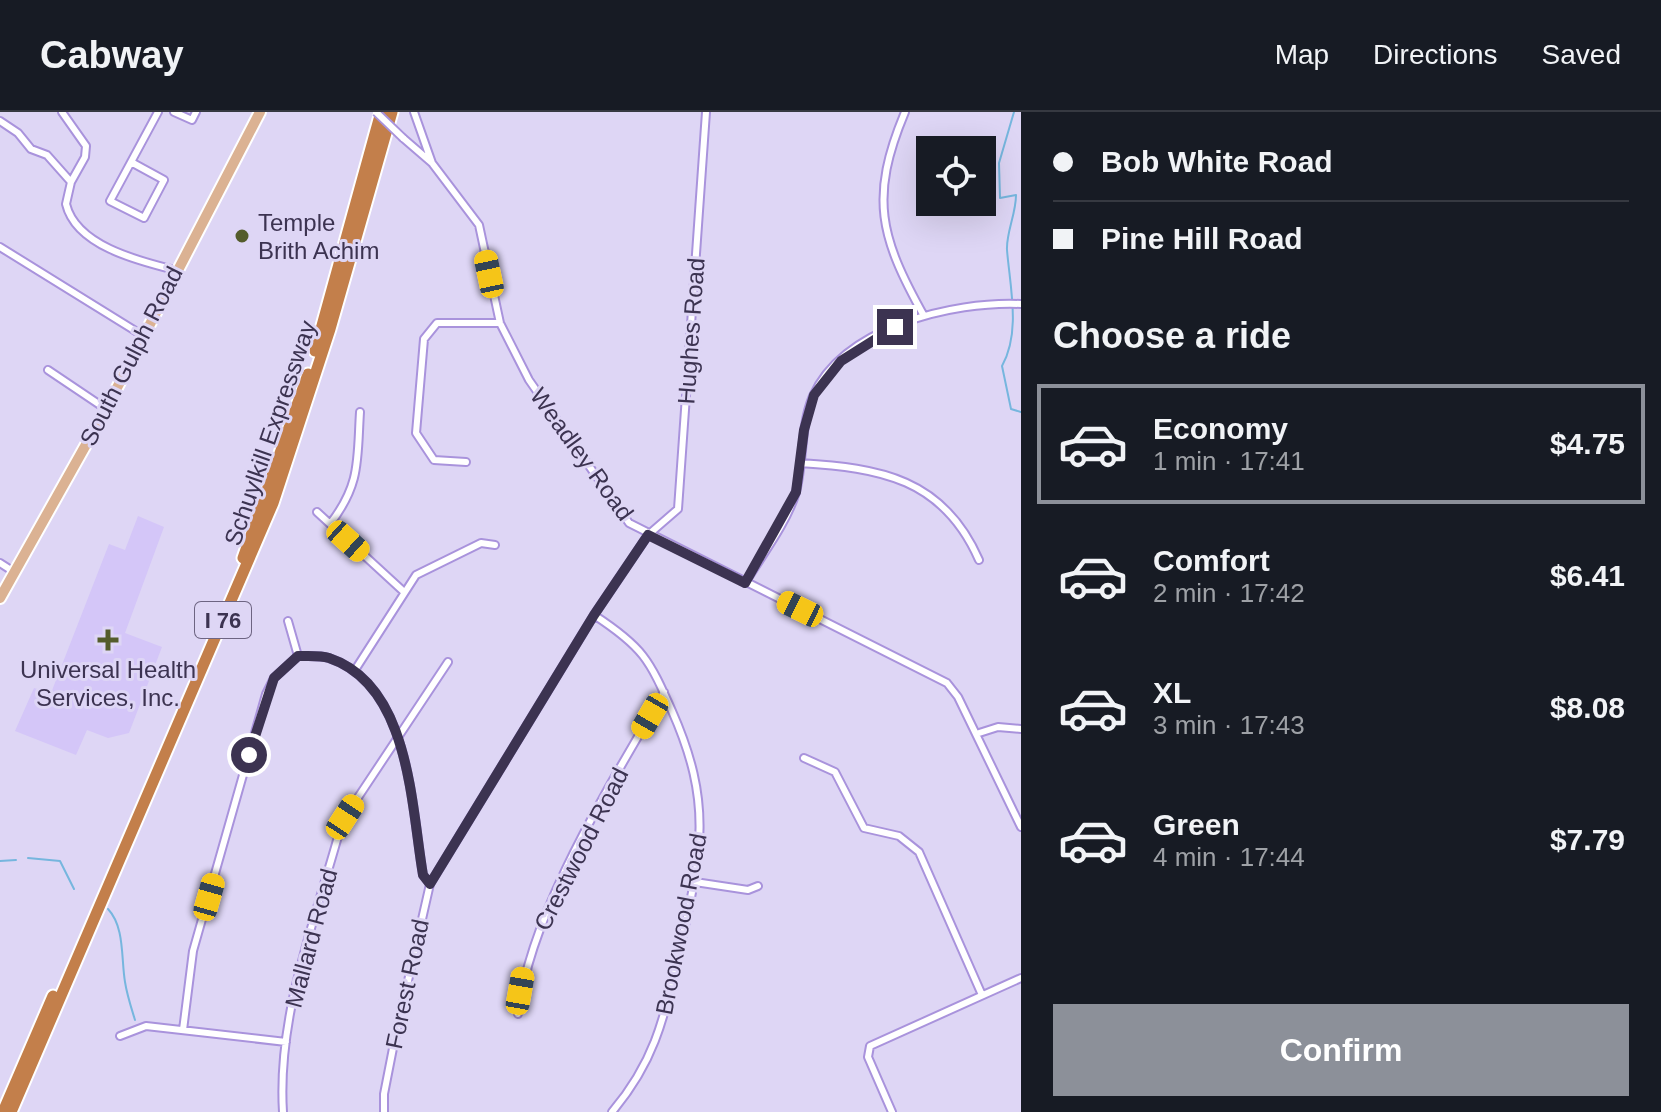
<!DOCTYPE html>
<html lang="en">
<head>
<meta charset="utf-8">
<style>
	:root { --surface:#171b24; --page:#20242c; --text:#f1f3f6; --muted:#9ea1a6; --line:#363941; --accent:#8c9099 }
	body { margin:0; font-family:Helvetica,sans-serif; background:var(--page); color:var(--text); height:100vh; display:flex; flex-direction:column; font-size:30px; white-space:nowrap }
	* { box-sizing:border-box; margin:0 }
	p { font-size:26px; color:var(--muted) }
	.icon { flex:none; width:44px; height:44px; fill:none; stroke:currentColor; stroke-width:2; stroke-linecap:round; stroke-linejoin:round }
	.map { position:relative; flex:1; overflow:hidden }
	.panel { display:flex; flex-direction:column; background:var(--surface); width:640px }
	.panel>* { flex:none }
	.banner { display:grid; align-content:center; height:176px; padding:0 32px; background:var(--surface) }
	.controls { position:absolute; left:916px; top:24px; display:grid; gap:16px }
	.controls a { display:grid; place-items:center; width:80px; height:80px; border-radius:0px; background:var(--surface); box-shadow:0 8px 32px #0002; font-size:40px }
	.end { position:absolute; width:36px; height:36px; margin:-18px; border:10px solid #3c3351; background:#fff; box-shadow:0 0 0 4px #fff }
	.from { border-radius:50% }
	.car { position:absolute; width:24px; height:48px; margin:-24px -12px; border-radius:10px; box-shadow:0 0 6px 2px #0007; background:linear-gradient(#f5c518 24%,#345 0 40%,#f5c518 0 76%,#345 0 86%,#f5c518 0) }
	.banner b { display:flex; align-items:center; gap:28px; height:76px; font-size:30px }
	.banner b+b { border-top:2px solid var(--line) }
	.banner i { width:20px; height:20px; background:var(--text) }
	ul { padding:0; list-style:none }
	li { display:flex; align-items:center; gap:24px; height:120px; margin:0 16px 12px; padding:0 16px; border:4px solid transparent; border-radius:0px }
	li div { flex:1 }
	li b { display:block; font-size:30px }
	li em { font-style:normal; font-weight:800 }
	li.current { border-color:var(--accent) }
	li>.icon { width:72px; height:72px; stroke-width:1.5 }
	h2 { padding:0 32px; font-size:36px; line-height:96px }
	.button { display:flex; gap:16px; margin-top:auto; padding:16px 32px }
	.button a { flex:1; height:92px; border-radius:0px; background:var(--accent); color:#fff; font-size:32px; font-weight:800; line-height:92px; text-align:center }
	header { display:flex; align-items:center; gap:48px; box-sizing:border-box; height:112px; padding:0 40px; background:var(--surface); border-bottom:2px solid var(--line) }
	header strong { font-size:38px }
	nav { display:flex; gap:44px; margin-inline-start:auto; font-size:28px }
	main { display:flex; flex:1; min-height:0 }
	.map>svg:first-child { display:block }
	.built { fill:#d4c6f8 }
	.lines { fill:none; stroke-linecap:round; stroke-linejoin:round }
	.stream { stroke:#76b6de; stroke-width:2 }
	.minor-casing { stroke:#a993dc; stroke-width:10 }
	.primary-casing { stroke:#fff; stroke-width:14 }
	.motorway-casing { stroke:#fff; stroke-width:15 }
	.minor { stroke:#fff; stroke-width:6 }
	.primary { stroke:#dbb293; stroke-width:10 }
	.motorway { stroke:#c37f4b; stroke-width:11 }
	.minor-bridge-casing { stroke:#a993dc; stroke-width:10; stroke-linecap:butt }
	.minor-bridge { stroke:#fff; stroke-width:6 }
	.route { stroke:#3c3351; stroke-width:10 }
	.poi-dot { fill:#545c2b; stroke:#ded6f5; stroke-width:3 }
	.labels { text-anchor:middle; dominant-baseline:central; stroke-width:6; stroke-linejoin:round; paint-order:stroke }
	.shield { fill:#ded6f5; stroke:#6d6482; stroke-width:2 }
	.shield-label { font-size:22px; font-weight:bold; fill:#3c3351 }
	.poi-label { font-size:24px; fill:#3c3351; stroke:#ded6f5; text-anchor:start }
	.street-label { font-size:24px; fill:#3c3351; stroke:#ded6f5 }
</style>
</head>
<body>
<header>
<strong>Cabway</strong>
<nav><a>Map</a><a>Directions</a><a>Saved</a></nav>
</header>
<main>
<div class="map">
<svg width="1021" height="1000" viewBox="0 0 1021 1000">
	<rect width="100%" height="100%" fill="#ded6f5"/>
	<!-- built -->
	<path class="built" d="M138,404L164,415L125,521L162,535L129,621L108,626L87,618L76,643L15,619L34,576L51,581L109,432L125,438Z"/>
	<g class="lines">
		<!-- stream -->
		<path class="stream" d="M1014,0L999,51L1000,86L1016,83C1016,102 1006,121 1007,138C1010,175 1021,220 1002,254L1011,297L1021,300
			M28,746L60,749L74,777
			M0,749L16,748
			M108,797C125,815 121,847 125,870C127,883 131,895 135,908"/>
		<!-- minor casing -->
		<g class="minor-casing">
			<path id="minor" d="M62,0L86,34L85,45L71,70
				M174,0L192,8L196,0
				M414,0L432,51
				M905,0C869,86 880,125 924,204
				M0,9L18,21L31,37L47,43L71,70L66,92C76,134 139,149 175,158
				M403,26L432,51L479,113L500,211L529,268L629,411L947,571L958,585L1021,715
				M131,50L164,68L144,106L110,89L158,0
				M0,135L142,223
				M48,258L106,297
				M466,350L434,348L416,321L424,227L437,211H500
				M800,351C880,356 943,366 979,448
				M317,400L403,479
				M330,412C361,372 357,348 360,300
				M0,451L14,460
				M745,471C762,443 787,411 796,380C804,349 800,315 813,284C844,215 953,189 1021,192
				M594,503C643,535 649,547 672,599C714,694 701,743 679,840C664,905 656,948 612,1000
				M288,509L298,544
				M355,558L416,463L481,431L495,433
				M976,622L998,615L1021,617
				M804,646L835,660L864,716L899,724L919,740L982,883
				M695,770L748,778L758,774
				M518,902C531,797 611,672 664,580
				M183,918L193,839L266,582L274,566L298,544C308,544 320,543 329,546C410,573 411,693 423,763L430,772
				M120,924L146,914L286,930
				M283,1000C277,905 314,811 339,721L345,705L448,550
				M384,1000V982L395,926L430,772L594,503L648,423L678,397L706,0
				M892,1000L868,945L870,934L1021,866"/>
		</g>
		<!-- primary casing -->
		<g class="primary-casing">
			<path id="primary" d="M0,486L106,297L260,0"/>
		</g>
		<!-- motorway casing -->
		<g class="motorway-casing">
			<path id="motorway" d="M315,239L381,0
				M243,446L308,262
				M3,1000L53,884
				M11,1000L273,391L330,217L392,0"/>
		</g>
		<!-- minor -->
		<use href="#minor" class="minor"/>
		<!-- primary -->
		<use href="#primary" class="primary"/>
		<!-- motorway -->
		<use href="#motorway" class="motorway"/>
		<!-- minor-bridge casing -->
		<g class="minor-bridge-casing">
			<path id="minor-bridge" d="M376,0L403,26"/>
		</g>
		<!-- minor-bridge -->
		<use href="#minor-bridge" class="minor-bridge"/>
	</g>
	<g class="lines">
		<!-- route -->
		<path class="route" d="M249,643L274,566L298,544C308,544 320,543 329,546C410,573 411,693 423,763L430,772L594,503L648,423L745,471L796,380L804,318L814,283L841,249L895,215"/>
	</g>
	<!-- markers -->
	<g class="poi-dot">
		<circle cx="242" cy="124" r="8"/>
		<path d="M104 516h8v8h8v8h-8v8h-8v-8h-8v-8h8z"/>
	</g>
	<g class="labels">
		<!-- shield labels -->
		<rect class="shield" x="195" y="490" width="56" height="36" rx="6"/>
		<g class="shield-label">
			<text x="223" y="508">I 76</text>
		</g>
		<!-- poi labels -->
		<g class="poi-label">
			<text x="258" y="110">Temple<tspan x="258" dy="28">Brith Achim</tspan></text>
			<text x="108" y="557" text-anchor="middle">Universal Health<tspan x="108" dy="28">Services, Inc.</tspan></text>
		</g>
		<!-- street labels -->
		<g class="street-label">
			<text transform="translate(691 219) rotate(-86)">Hughes Road</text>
			<text transform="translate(131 244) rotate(-63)">South Gulph Road</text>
			<text transform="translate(270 321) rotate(-71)">Schuylkill Expressway</text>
			<text transform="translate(582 342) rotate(54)">Weadley Road</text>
			<text transform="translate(581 737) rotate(-63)">Crestwood Road</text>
			<text transform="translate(681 812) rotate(-79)">Brookwood Road</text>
			<text transform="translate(311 826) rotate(-75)">Mallard Road</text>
			<text transform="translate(407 872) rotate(-78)">Forest Road</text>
		</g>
	</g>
</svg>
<div class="controls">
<a><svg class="icon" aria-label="locate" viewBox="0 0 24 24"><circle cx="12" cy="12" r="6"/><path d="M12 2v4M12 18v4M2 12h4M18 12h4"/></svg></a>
</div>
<i class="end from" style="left:249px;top:643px"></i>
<i class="end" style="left:895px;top:215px"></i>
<i class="car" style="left:489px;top:162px;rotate:348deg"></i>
<i class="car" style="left:348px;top:429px;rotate:132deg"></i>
<i class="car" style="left:800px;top:497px;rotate:296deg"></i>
<i class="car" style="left:650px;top:604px;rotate:210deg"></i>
<i class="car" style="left:345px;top:705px;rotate:33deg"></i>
<i class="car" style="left:209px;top:785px;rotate:16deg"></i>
<i class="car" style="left:520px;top:879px;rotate:10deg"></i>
</div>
<section class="panel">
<div class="banner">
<b><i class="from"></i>Bob White Road</b>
<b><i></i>Pine Hill Road</b>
</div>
<h2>Choose a ride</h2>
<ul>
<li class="current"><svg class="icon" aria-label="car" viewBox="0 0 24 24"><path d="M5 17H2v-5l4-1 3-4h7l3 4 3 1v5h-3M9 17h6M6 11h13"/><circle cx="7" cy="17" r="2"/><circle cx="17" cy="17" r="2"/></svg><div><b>Economy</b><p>1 min · 17:41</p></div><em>$4.75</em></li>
<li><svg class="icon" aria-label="car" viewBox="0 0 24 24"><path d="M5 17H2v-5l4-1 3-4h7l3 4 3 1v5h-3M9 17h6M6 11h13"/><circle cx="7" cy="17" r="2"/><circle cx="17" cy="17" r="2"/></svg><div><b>Comfort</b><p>2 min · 17:42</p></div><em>$6.41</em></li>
<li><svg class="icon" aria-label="car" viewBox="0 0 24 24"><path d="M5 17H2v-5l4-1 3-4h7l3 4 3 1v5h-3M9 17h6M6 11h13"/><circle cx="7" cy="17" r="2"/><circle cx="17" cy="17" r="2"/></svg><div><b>XL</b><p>3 min · 17:43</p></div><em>$8.08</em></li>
<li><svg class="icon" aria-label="car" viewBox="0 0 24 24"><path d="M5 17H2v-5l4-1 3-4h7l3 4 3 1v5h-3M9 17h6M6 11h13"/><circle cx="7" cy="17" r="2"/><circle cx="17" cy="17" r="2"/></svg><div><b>Green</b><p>4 min · 17:44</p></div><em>$7.79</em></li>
</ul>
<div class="button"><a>Confirm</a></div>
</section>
</main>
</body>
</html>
